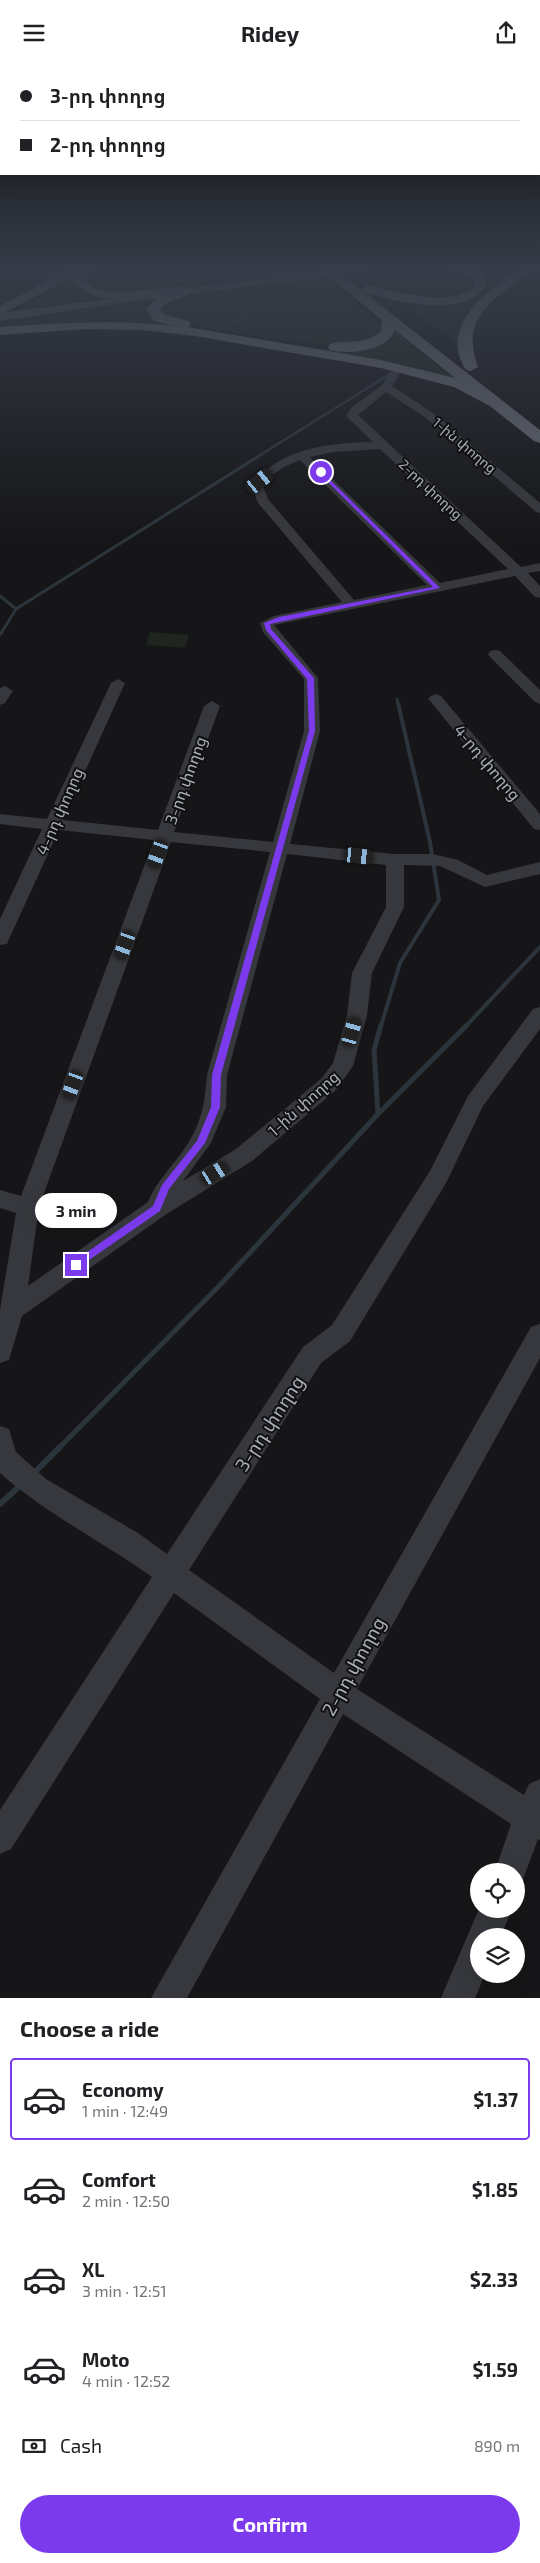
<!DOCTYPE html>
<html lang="en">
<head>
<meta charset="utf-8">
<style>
	:root { --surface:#fff; --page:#f6f6f6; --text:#202124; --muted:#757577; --line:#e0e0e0; --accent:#7c3aed }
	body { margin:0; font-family:"Exo 2","Noto Sans Armenian",sans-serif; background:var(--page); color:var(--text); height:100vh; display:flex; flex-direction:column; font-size:19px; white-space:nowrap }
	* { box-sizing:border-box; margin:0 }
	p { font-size:16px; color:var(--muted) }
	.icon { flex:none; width:28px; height:28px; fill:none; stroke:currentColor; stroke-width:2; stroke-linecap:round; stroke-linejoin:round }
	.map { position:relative; height:1933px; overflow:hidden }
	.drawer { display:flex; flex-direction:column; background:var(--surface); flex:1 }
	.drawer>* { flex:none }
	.hud { position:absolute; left:0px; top:0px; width:540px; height:110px; box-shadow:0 5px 20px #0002; display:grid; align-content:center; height:110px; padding:0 20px; background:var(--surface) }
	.buttons { position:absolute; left:470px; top:1798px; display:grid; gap:10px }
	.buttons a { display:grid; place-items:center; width:55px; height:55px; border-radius:50%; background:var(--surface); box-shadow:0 5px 20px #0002; font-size:25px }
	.end { position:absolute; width:22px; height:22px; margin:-11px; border:6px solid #7c3aed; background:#fff; box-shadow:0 0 0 2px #fff }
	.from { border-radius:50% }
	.bubble { position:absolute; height:35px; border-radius:18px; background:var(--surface); box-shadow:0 5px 20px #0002; font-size:16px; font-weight:700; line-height:35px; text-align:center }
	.car { position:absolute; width:15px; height:30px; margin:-15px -8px; border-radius:6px; box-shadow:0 0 4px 1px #0007; background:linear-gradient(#222 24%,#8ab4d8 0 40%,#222 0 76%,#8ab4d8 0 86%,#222 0) }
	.hud b { display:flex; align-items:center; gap:18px; height:48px; font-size:19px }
	.hud b+b { border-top:1px solid var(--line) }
	.hud i { width:12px; height:12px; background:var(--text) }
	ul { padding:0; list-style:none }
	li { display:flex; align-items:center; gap:15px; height:82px; margin:0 10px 8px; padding:0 10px; border:2px solid transparent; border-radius:5px }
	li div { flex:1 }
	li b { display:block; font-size:19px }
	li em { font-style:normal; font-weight:700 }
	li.selected { border-color:var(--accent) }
	li>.icon { width:45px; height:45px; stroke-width:1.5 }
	h2 { padding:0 20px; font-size:22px; line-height:60px }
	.pay { display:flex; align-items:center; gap:12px; height:55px; padding:0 20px; font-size:19px }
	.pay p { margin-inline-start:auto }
	.cta { display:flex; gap:10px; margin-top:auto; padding:10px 20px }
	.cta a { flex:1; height:58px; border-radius:30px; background:var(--accent); color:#fff; font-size:20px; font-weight:700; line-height:58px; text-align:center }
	header { display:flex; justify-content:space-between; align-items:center; height:65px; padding:0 20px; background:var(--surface); font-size:22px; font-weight:700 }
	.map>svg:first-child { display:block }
	.built { fill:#222225 }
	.green { fill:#1e261f }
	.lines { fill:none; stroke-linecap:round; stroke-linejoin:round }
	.stream-far4 { stroke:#2c353c; stroke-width:2.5 }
	.stream-far3 { stroke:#2c353c; stroke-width:3 }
	.stream-far2 { stroke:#2c353c; stroke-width:4 }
	.stream-far1 { stroke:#2c353c; stroke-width:5 }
	.stream { stroke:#2c353c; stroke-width:6 }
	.minor { fill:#37383d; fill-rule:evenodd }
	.major { fill:#53555c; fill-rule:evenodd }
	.highway { fill:#63666e; fill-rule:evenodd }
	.route { fill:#7c3aed }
	.labels { text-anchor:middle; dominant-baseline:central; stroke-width:4; stroke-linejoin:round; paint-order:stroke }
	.far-street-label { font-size:14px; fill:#a8adb8; stroke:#111113 }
	.street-label { font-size:16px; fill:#a8adb8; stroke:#111113 }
	.near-street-label { font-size:19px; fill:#a8adb8; stroke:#111113 }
</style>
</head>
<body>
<header><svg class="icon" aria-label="menu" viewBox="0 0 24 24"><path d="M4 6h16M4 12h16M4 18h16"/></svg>Ridey<svg class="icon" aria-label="share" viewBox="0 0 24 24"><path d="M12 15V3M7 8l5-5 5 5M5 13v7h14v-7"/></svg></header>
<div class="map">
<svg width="540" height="1933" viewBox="0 0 540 1933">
	<rect width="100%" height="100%" fill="#161618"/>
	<!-- built -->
	<path class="built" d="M0,203H68L53,211L0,209Z"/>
	<!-- green -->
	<path class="green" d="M95,203H314L316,205L301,207L303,210L168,226L110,227L91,222L83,213Z
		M387,203C417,203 455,195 478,217L468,229L440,234L385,228L356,209Z
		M462,203H525L499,221L459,264L458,279L397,235C423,235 469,245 487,221C482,208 474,206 462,203Z
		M308,213L310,215L326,214L384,261V267C369,279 345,281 326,280C271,273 211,268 158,249V241L177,231Z
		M71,215L82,227L117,232L16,245Z
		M155,232L147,246L153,254L171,259L278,278L322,283L357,284L384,278L394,271L395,266L461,319L437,310L137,261L0,265V254Z
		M150,567L189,570L185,583L146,580Z"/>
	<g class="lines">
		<!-- stream-far4 -->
		<path class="stream-far4" d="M308,203L312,206
			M219,263L321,213
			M257,392L390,309"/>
		<!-- stream-far3 -->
		<path class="stream-far3" d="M0,531L16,544L0,570
			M16,544L259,391
			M397,634L398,639"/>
		<!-- stream-far2 -->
		<path class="stream-far2" d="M381,961L400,898L439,835L430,777L398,638
			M466,961L540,882"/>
		<!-- stream-far1 -->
		<path class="stream-far1" d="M378,1049L374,985L381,960
			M59,1383L220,1220L378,1049L467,960"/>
		<!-- stream -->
		<path class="stream" d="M33,1409L60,1382
			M0,1439L22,1419"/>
		<!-- minor -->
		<path class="minor" d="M398,300L403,303L392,321L433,348L540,438V448L536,447L425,352L386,327L358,350L521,502L540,498V506L528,508L540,521V533L535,532L515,511L274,560L318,613L320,666L290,779L395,789H433L458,795L487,810L540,797V809L485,822L440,801L404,800V842L372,908L367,950L353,1001L335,1026L252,1096L165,1150L22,1251L9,1295L0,1298V1245L16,1148L0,1143V1125L21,1131L154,775L59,765L9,874L7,879L0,880V854L42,764L0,759V749L47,754L111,618L118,614L125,618L63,755L158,765L204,641L212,636L220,641L174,767L273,777L304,666V614L263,567L260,558L274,551L342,537L258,438L251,421C278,383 329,378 373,377L346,351L351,343L382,320L394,301ZM380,384L508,504L440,518L310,392L333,387ZM300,395L427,520L354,535L268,434L263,421L271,411L284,402ZM171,777L270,787L207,1010C205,1033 203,1053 191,1073C178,1097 159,1111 148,1137L28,1221L39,1142ZM287,789L386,800V842L352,908L347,950L333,998L321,1014L236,1084L183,1116L211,1078L226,1042L227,1010Z
			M495,585L500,586L540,625V639L535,637L490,592L488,589L490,586Z
			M5,621L13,626L5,638L0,640V623Z
			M436,629L441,631L540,749V765L534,764L431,637L428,634L431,631Z
			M540,942V964L483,1041L446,1118L350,1276L321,1298L189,1505L334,1608L531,1262L540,1259V1293L357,1624L524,1730L529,1719L540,1714V1775L538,1774L522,1817L516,1820V1806H495L511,1759L343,1649L187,1933H151L320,1634L174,1528L11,1784L0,1789V1745L152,1512C102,1476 46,1449 0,1408V1361L9,1364L16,1387L46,1414L138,1468L167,1489L303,1282L332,1260L430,1106L468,1031L533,944Z
			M479,1844H512L501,1871H479V1909H485L475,1933H441Z"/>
		<!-- major -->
		<path class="major" d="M343,203H376L370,206L107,240L0,256V248Z"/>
		<!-- highway -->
		<path class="highway" d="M71,203H96L84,214C100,240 166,217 190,223L192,226L190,229L167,238L160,244L164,250L189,256L191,259L188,262L381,295L455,313L395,265C388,286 349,290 330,285L328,282L330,279C348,274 366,281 381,266L382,255L319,203H333L540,365V378L534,376L490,341L454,322L381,303L195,271L141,265L85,264L0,270V262C59,258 116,254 174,261L154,256L146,244L157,232C130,234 87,240 71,213L0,250V241Z
			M449,203L477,205L488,218C467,255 396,237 364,227L362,224L368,220C392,226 460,246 476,218L469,211L451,206Z
			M522,203H537C532,209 524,212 518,216C484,240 462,259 478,302L471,306L466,305C437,262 489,222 522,203Z"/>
	</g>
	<!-- sky -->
	<linearGradient id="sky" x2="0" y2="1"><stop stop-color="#0c0c0d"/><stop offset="0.43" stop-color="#363c48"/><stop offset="1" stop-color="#363c48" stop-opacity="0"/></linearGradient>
	<rect width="540" height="474" fill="url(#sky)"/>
	<!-- route -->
	<path class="route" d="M321,406L440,523L270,559L271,564L314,613L315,666L221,1010L220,1042L205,1078L169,1124L160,1146L76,1204L72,1200L73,1197L153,1141L162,1120L197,1076L211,1042L212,1010L309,666L307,614L266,565L264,558L279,552L433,522L319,408Z"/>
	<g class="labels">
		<!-- far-street labels -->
		<g class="far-street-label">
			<text transform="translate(465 380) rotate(40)">1-ին փողոց</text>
			<text transform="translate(431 424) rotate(43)">2-րդ փողոց</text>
		</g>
		<!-- street labels -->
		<g class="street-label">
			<text transform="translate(488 697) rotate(50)">4-րդ փողոց</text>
			<text transform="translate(185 715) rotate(-70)">3-րդ փողոց</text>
			<text transform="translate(59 746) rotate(-66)">4-րդ փողոց</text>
			<text transform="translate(303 1038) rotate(-42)">1-ին փողոց</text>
		</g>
		<!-- near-street labels -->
		<g class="near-street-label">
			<text transform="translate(269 1358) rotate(-57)">3-րդ փողոց</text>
			<text transform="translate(353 1601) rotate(-61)">2-րդ փողոց</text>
		</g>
	</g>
</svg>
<div class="buttons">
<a><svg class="icon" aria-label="locate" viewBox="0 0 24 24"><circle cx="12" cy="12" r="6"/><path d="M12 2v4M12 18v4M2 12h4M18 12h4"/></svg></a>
<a><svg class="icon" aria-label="layers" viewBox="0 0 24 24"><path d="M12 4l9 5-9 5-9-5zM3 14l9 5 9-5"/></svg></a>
</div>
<i class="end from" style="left:321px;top:407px"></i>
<i class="end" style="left:76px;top:1200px"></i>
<div class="bubble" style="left:35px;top:1128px;width:82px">3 min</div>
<i class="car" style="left:260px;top:416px;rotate:51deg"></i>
<i class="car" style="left:158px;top:789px;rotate:200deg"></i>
<i class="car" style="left:359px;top:791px;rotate:96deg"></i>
<i class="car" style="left:125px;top:880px;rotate:200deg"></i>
<i class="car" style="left:352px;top:967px;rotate:16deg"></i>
<i class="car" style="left:73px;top:1020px;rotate:200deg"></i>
<i class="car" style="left:215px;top:1108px;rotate:59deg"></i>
<div class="hud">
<b><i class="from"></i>3-րդ փողոց</b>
<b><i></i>2-րդ փողոց</b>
</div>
</div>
<section class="drawer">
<h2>Choose a ride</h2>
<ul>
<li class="selected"><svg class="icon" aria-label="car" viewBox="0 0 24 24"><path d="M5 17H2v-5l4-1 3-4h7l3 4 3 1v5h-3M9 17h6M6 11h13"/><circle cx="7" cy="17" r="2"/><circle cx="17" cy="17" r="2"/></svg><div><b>Economy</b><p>1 min · 12:49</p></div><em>$1.37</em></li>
<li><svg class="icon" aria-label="car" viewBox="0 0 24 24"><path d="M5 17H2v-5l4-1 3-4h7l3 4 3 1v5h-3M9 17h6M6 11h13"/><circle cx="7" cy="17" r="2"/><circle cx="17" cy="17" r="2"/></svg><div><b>Comfort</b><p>2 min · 12:50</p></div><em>$1.85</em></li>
<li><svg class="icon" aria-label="car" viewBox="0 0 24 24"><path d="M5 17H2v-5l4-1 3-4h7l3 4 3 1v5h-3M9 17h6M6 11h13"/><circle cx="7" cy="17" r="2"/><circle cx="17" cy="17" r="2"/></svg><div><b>XL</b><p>3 min · 12:51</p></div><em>$2.33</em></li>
<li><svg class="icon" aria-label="car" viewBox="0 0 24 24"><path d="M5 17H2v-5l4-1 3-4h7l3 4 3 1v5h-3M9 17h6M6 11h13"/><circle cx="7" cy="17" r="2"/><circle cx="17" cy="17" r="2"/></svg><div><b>Moto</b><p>4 min · 12:52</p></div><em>$1.59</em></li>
</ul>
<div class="pay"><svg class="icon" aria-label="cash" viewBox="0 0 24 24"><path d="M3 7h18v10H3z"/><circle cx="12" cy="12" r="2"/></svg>Cash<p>890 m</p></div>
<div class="cta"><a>Confirm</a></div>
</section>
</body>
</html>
